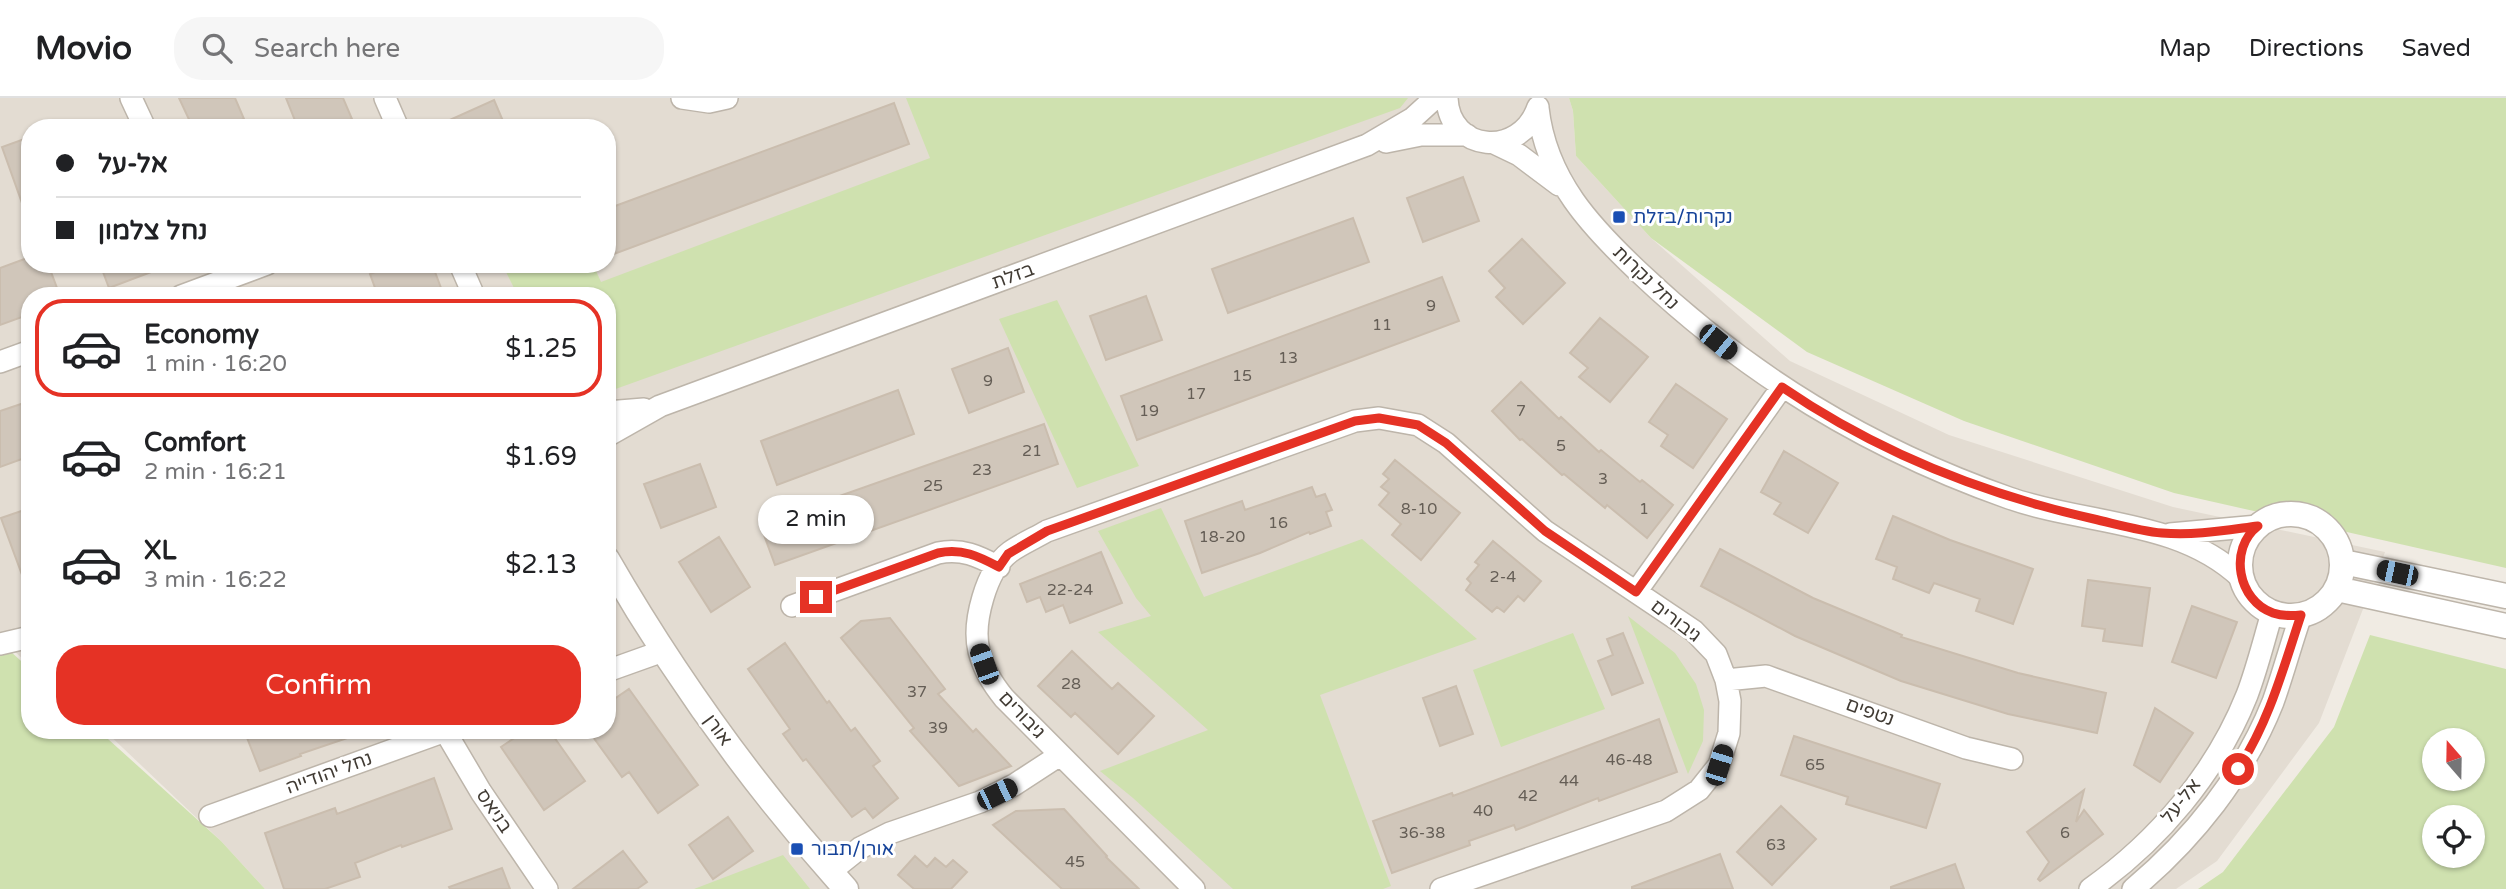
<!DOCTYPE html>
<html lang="en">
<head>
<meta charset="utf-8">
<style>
	:root { --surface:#fff; --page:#f6f6f6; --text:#202124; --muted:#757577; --line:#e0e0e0; --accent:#e53225 }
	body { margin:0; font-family:"Varela Round","Noto Sans Hebrew",sans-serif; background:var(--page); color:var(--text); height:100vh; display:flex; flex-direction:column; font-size:26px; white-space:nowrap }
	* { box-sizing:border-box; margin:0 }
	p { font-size:23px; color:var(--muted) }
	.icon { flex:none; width:38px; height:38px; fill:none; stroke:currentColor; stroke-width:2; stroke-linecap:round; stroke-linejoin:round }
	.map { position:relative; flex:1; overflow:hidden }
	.drawer { position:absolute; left:21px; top:189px; width:595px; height:452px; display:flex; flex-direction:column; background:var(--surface); border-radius:28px; box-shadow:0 2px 5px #0004 }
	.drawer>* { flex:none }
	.guide { position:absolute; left:21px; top:21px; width:595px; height:154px; border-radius:28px; box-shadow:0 2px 5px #0004; display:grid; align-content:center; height:154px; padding:0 35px; background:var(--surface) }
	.needle { width:46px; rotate:340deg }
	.fabs { position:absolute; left:2422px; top:630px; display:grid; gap:14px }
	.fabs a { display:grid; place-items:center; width:63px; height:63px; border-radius:50%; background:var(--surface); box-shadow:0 2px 5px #0004; font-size:35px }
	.end { position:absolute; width:32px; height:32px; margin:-16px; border:9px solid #e53225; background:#fff; box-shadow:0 0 0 4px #fff }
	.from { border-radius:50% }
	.bubble { position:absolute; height:49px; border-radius:24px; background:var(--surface); box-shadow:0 2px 5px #0004; font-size:23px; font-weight:600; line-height:49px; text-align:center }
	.car { position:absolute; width:21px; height:42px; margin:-21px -10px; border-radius:9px; box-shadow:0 0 5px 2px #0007; background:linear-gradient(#222 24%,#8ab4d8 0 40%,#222 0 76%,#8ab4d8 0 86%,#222 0) }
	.guide b { display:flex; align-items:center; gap:24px; height:66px; font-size:26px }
	.guide b+b { border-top:2px solid var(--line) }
	.guide i { width:18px; height:18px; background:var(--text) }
	ul { padding:12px 0 0; list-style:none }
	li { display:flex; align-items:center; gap:21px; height:98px; margin:0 14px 10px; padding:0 21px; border:4px solid transparent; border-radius:28px }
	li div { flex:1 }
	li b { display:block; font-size:26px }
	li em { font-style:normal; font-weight:600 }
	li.current { border-color:var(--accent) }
	li>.icon { width:63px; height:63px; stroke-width:1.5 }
	.cta { display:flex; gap:14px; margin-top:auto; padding:14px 35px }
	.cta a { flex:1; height:80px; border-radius:28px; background:var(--accent); color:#fff; font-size:28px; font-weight:600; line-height:80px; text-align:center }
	header { display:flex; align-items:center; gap:42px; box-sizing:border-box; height:98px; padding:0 35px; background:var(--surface); border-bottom:2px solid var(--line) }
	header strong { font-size:33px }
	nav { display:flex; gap:38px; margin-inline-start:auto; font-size:24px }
	.search { width:490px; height:63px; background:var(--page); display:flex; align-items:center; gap:18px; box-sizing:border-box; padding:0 24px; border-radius:28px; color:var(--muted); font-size:26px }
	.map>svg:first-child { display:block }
	.residential { fill:#e3dcd2; fill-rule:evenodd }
	.green { fill:#cfe1af; fill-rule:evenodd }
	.building { fill:#d0c6ba; stroke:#cabdae; stroke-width:2 }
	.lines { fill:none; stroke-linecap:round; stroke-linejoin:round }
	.minor-casing { stroke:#bdb5aa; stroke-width:24 }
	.tertiary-casing { stroke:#bdb5aa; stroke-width:27 }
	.minor { stroke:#fff; stroke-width:21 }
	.tertiary { stroke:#fff; stroke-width:24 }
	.route { stroke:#e53225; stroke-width:9 }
	.transit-dot { fill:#1a4fb4; stroke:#fff; stroke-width:2.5 }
	.labels { text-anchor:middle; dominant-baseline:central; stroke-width:6; stroke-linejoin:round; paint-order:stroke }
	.number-label { font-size:16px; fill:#655e56 }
	.transit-label { font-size:19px; fill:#164399; stroke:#fff; text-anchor:start }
	.street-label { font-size:19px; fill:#413b34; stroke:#fff }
</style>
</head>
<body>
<header>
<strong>Movio</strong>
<div class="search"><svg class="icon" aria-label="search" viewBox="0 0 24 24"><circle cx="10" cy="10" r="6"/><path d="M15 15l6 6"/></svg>Search here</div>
<nav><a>Map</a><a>Directions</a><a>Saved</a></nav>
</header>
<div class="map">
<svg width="2506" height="791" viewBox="0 0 2506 791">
	<rect width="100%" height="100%" fill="#f0ebe3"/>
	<!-- residential -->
	<path class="residential" d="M0,0H1569L1573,13L1576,58L1651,140L1790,263L1949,337L2173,409L2385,454L2319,625L2217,763L2176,791H265L221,743L104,632H607V198H30V567L0,541ZM30,30H607V166H30Z"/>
	<!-- green -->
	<path class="green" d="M906,0H1408L1400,10L610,293H607V198H518L502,166H593L601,184L930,60Z
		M1569,0H2506V470L2174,395L1964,323L1807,254L1651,140L1576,58L1573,13Z
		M1057,202L1139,368L1077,390L999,221Z
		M1161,410L1204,499L1362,441L1477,541L1320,597L1391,788L1383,791H1233L1133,700L1100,673L1208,632L1098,534L1151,518L1136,500L1098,433Z
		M1628,518L1675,555L1696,586L1704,612L1703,643L1688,676Z
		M1573,535L1605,611L1501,649L1473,572Z
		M2370,537L2506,571V791H2198L2223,774L2334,629ZM2473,642V681H2434V642ZM2473,719V758H2434V719Z
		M0,544L30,571V632H98L221,743L265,791H0Z
		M783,757L810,791H694Z"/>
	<!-- building -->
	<path class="building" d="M179,0H235L244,21L224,30H193Z
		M286,0H343L352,21L333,30H298Z
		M494,2L506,30H432Z
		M894,5L909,46L614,156L607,137V111Z
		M30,39V119H27L2,49Z
		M1463,79L1479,123L1423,144L1407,100Z
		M1353,120L1369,164L1228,215L1212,171Z
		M1522,141L1565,185L1523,226L1496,199L1505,190L1489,173Z
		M30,159V166H48L60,198H30V216L0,227V170Z
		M100,166H167V168L109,190Z
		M396,166H432L444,198H378L370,176Z
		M1442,179L1459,223L1137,342L1121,298Z
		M1146,198L1162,242L1106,262L1090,218Z
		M1600,220L1648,259L1610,304L1579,279L1588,270L1570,255Z
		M1008,250L1024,294L969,315L952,271Z
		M1521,284L1559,321L1561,319L1599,354L1601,352L1640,384L1642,382L1673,407L1647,440L1607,407L1605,410L1564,376L1562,377L1522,341L1520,342L1492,313Z
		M1676,286L1727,321L1693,370L1661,348L1668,337L1649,324Z
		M898,292L914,336L777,387L761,343Z
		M30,303V358L0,369V313Z
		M1044,326L1058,366L775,467L760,426Z
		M1784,353L1838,385L1808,435L1774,416L1781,405L1761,394Z
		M1395,362L1460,415L1421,462L1392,437L1401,426L1379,407L1389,395L1381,389L1389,381L1383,376Z
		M700,366L716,409L661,430L644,386Z
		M1312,389L1316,399L1325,396L1332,412L1326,414L1331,428L1310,436L1309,434L1260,455L1202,475L1185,423L1242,403L1245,412Z
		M30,410V493H28L1,420Z
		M1893,418L1950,442L2033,471L2013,526L1976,513L1980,501L1934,485L1929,495L1893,481L1897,469L1876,461Z
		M719,439L750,489L711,514L679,464Z
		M1493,443L1541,483L1524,503L1518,498L1504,514L1497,509L1492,514L1466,492L1471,485L1467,481L1479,467L1475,464Z
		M1720,451L1813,500L1902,537L1901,539L2018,575L2106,595L2097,635L2008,616L1901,583L1795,538L1701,488Z
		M1101,454L1122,505L1070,525L1063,507L1046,514L1040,499L1027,504L1020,486Z
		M2088,482L2150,490L2142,548L2103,543L2105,531L2082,528Z
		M2192,508L2237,524L2216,580L2172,564Z
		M890,520L945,591L938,596L973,634L976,631L1011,668L959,688L910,633L914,630L841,540L861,523Z
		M1623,535L1643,585L1612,597L1598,563L1613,557L1607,541Z
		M785,545L827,605L829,603L851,633L855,630L880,663L873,668L898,700L873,720L865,710L852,719L806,661L803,663L783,636L790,631L748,571Z
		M1072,553L1112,591L1118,585L1154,618L1118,656L1075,615L1071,619L1038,588Z
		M1456,588L1473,636L1440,648L1423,600Z
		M629,591L698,687L658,715L629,674L622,679L588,632H607V606Z
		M2155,610L2193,635L2160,684L2134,667Z
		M1659,621L1677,674L1599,703L1598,700L1516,732L1514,727L1469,743L1470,747L1392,775L1373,723L1452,695L1453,698Z
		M244,632H362V635L300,656L301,658L260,673Z
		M526,632H549L585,683L544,712L501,649Z
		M1794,638L1940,686L1926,730L1846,706L1848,699L1781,677Z
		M434,680L452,731L402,749L401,747L355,765L360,779L325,791H284L265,735L335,710L337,716Z
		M2084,692L2076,724L2084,712L2103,736L2040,783L2038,781L2049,764L2027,734Z
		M1781,708L1816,741L1772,787L1737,754Z
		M1064,711L1107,758L1106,759L1139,791H1062L993,727L1016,713Z
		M728,719L753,753L713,781L689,747Z
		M623,753L647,784L637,791H573Z
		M1720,756L1733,791H1632V789Z
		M915,758L927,769L935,760L946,769L953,762L967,774L951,791H914L898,777Z
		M1955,766L1964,791H1891V789Z
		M502,770L510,791H450L449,789Z"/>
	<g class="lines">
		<!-- minor casing -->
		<g class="minor-casing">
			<path id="minor" d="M131,0L145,30
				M385,0L398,30
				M682,0L709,4L727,0
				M1447,0C1449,54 1520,61 1538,9
				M1538,10C1546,82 1591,129 1641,176C1749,278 1869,351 2009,400C2085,427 2179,421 2241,480
				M1386,44L1421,37H1467
				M1494,45L1519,57L1559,87
				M460,166L474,198
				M181,198L267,166
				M0,264L30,253
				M607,314L644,311
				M607,338L660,308L1367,47L1413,20L1435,0
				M2170,436L2258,428
				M1636,494L1782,289
				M792,508L938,455C962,450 978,458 999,469
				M0,546L30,539
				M607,573L663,553
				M1726,582L1766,578L1966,650L2012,661
				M445,633L481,694L547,791
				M210,718L448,632
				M830,774L860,750L890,735L980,704L1014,687L1060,657
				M1194,791L1004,600C992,585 984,572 979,553C972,525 986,472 1010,454C1021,446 1035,440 1047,433L1355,323L1379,320L1418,327L1446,345L1545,433L1694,533L1716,556L1726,582L1730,603L1729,635L1719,667L1699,692L1666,713L1441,791
				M2090,791C2158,743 2216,675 2247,597C2257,571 2264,542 2272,515
				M2133,791C2193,741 2244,677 2273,604C2283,576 2291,546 2301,517"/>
		</g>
		<!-- tertiary casing -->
		<g class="tertiary-casing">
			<path id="tertiary" d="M2240 467a51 51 0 1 1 102 0a51 51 0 1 1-102 0Z
				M607,461C675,579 755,690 846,791
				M2343,464L2506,498
				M2337,491L2506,528"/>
		</g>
		<!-- minor -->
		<use href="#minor" class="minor"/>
		<!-- tertiary -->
		<use href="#tertiary" class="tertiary"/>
	</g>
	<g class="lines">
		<!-- route -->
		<path class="route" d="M816,499L938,455C962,450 978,458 999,469L1008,456L1047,433L1355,323L1379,320L1418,327L1446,345L1545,433L1636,494L1782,289C1877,354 1983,396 2094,421C2116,426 2140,433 2162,435C2194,438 2227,432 2258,428C2228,451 2238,503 2273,515C2282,518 2291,518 2301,517C2283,571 2269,624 2238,671"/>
	</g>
	<!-- markers -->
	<g class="transit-dot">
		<rect x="1612" y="112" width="14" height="14" rx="3.5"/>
		<rect x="790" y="744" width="14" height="14" rx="3.5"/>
	</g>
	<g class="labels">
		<!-- number labels -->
		<g class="number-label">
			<text x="1431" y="208">9</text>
			<text x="1382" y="227">11</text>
			<text x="1288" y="260">13</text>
			<text x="1242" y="278">15</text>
			<text x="988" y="283">9</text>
			<text x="1196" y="296">17</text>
			<text x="1149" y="313">19</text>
			<text x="1521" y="313">7</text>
			<text x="1561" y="348">5</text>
			<text x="1032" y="353">21</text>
			<text x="982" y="372">23</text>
			<text x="1603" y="381">3</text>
			<text x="933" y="388">25</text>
			<text x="1419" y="411">8-10</text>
			<text x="1644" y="411">1</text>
			<text x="1278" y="425">16</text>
			<text x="1222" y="439">18-20</text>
			<text x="1503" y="479">2-4</text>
			<text x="1070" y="492">22-24</text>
			<text x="1071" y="586">28</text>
			<text x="917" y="594">37</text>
			<text x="938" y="630">39</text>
			<text x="1629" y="662">46-48</text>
			<text x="1815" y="667">65</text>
			<text x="1569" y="683">44</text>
			<text x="1528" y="698">42</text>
			<text x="1483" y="713">40</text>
			<text x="1422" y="735">36-38</text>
			<text x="2065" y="735">6</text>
			<text x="1776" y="747">63</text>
			<text x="1075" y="764">45</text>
		</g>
		<!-- transit labels -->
		<g class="transit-label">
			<text x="1633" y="119">נקרות/בזלת</text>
			<text x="811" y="751">אורן/תבור</text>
		</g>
		<!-- street labels -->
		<g class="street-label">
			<text transform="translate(1013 178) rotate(-20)">בזלת</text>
			<text transform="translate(1646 180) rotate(44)">נחל נקרות</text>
			<text transform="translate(1676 523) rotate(37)">גיבורים</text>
			<text transform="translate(1870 614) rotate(20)">נטפים</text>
			<text transform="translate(1022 617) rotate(46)">גיבורים</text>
			<text transform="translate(718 632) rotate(54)">אורן</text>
			<text transform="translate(329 675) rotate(-20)">נחל יהודייה</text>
			<text transform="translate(2181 703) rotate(-52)">אל-על</text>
			<text transform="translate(494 713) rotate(56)">בניאס</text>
		</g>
	</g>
</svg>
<div class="fabs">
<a><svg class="needle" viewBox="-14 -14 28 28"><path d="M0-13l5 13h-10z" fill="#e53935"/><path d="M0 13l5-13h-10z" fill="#757577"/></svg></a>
<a><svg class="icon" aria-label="locate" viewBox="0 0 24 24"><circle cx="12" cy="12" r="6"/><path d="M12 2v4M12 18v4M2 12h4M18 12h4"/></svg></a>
</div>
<i class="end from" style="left:2238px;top:671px"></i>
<i class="end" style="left:816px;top:499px"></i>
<div class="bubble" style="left:758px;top:397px;width:116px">2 min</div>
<i class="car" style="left:1718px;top:244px;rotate:129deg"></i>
<i class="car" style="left:2397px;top:475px;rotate:282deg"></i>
<i class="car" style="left:984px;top:566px;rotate:340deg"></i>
<i class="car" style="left:1719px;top:667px;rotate:17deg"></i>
<i class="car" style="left:997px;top:696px;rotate:64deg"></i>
<div class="guide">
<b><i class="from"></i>אל-על</b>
<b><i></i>נחל צלמון</b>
</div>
<section class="drawer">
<ul>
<li class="current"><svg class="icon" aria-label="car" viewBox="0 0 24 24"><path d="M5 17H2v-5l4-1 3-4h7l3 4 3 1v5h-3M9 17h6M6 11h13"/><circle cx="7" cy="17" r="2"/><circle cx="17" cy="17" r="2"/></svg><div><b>Economy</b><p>1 min · 16:20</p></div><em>$1.25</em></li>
<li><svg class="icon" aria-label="car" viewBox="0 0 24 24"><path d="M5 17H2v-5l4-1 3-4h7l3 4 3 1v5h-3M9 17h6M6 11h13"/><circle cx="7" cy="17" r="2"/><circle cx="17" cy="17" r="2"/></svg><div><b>Comfort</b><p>2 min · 16:21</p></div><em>$1.69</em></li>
<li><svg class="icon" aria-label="car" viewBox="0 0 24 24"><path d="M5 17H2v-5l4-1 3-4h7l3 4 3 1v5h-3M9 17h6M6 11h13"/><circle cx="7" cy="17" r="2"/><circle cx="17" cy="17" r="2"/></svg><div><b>XL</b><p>3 min · 16:22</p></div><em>$2.13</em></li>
</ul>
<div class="cta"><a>Confirm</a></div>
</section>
</div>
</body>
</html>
